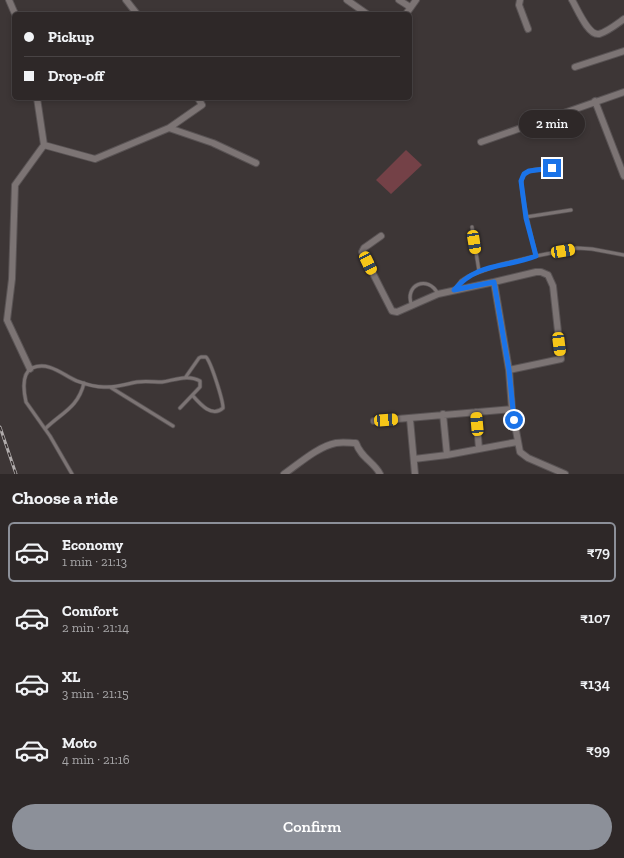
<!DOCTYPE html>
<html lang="en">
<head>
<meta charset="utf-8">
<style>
	:root { --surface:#2e2828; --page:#3a3434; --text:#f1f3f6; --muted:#a7a6a8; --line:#494445; --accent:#8c9099 }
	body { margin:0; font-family:"Zilla Slab",serif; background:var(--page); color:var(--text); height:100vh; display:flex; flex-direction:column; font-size:15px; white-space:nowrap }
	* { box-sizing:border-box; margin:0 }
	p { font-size:13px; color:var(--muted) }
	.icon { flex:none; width:22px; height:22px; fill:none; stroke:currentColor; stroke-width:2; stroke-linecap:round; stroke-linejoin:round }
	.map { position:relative; height:474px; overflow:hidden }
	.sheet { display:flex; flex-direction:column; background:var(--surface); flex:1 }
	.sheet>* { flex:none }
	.top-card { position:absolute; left:12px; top:12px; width:400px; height:88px; border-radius:6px; box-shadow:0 2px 6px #0003,0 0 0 1px var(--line); display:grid; align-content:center; height:88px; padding:0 12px; background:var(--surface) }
	.end { position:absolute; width:18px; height:18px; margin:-9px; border:5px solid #1a73e8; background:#fff; box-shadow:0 0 0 2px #fff }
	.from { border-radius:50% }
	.bubble { position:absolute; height:28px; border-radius:14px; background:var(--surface); box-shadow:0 2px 6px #0003,0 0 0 1px var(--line); font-size:13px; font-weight:600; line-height:28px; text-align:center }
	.car { position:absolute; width:12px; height:24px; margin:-12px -6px; border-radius:5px; box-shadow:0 0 3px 1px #0007; background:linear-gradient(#f5c518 24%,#345 0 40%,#f5c518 0 76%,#345 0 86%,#f5c518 0) }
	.top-card b { display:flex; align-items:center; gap:14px; height:38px; font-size:15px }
	.top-card b+b { border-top:1px solid var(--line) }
	.top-card i { width:10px; height:10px; background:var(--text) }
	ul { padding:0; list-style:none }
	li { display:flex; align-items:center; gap:12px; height:60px; margin:0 8px 6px; padding:0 4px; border:2px solid transparent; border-radius:6px }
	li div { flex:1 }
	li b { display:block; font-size:15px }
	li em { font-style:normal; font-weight:600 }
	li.selected { border-color:var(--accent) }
	li>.icon { width:36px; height:36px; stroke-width:1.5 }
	h2 { padding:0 12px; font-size:18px; line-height:48px }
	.cta { display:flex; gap:8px; margin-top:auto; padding:8px 12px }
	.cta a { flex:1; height:46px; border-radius:24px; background:var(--accent); color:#fff; font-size:16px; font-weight:600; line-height:46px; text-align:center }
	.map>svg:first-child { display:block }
	.green { fill:#744147 }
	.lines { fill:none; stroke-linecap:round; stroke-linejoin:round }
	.lane-casing { stroke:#595354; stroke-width:4.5 }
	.street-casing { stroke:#595354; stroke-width:8 }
	.lane { stroke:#7c7474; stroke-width:3 }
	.street { stroke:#7c7474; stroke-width:6 }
	.rail-casing { stroke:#b0abab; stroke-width:3 }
	.rail { stroke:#332c2c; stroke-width:1.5; stroke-dasharray:4.5; stroke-linecap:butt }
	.route { stroke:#1a73e8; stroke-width:5 }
</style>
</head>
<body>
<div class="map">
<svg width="624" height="474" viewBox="0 0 624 474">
	<rect width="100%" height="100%" fill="#3d3636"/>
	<!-- green -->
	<path class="green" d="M406,150L422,165L391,194L376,180Z"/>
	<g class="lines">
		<!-- lane casing -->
		<g class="lane-casing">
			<path id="lane" d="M526,217L571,210
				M472,227L479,271
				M536,256C533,243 517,184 523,176C529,168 544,169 553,168
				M455,289L461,281L469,276L499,265L536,256L577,248L592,249L624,255
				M412,306C403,285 428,274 438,294
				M185,378L199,358L201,357H206C211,362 223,400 223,408C212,418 200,404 193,396
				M110,387L173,426
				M45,429C61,413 78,408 84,383
				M72,474L50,436L26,402C24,393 21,374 32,368C49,361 63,375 77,381C85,384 95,387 104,387C116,388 126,384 137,382C145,381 154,382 162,382C175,380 188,374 200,381V387L180,408"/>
		</g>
		<!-- street casing -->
		<g class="street-casing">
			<path id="street" d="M9,0L15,14
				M126,0L137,14
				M347,0L367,14
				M399,0L410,7
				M520,0L519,5L528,29
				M572,0C577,8 588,36 599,34C607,32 617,24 624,19
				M406,14L416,0
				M575,67L624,51
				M595,101L624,176
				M169,128L202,105L198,98
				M481,142L624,92
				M44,145L95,159L169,128L213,143L256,163
				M381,236L364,248L362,252L392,311L397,312L438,294L494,282L509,370L512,409L520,452L528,458L565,474
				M494,282L536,272H541L548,275L553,286L561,359L509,370
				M30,369L7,320L12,279L15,185L44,145L37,98
				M476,412L479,449
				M443,414L447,455
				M410,419L415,474
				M374,421L512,409
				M414,459L447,455L517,442
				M284,474C300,463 317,447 336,443C343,442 350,443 356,443C361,458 374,462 380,474"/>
		</g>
		<!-- lane -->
		<use href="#lane" class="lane"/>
		<!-- street -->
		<use href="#street" class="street"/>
		<!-- rail casing -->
		<g class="rail-casing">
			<path id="rail" d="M0,427L16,474"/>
		</g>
		<!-- rail -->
		<use href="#rail" class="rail"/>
	</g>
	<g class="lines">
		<!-- route -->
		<path class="route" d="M514,420L509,370L494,282L454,290C477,262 506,268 536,256L526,218L521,181L524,174L529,171L552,168"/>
	</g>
</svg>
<i class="end from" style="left:514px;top:420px"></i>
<i class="end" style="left:552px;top:168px"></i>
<div class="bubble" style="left:519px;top:110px;width:66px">2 min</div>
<i class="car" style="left:474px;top:242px;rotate:171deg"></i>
<i class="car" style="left:563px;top:251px;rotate:80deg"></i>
<i class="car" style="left:368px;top:263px;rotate:154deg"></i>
<i class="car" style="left:559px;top:344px;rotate:173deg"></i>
<i class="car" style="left:386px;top:420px;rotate:86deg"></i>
<i class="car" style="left:477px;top:424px;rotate:355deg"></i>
<div class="top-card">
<b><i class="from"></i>Pickup</b>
<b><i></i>Drop-off</b>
</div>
</div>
<section class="sheet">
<h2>Choose a ride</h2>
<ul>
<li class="selected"><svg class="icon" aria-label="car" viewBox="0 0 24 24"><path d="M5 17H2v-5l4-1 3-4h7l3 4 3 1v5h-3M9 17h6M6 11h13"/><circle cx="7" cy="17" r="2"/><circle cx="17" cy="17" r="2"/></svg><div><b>Economy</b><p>1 min · 21:13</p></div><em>₹79</em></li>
<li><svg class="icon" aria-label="car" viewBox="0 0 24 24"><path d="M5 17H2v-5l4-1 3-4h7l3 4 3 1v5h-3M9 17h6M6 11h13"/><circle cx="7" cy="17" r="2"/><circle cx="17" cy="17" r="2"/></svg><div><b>Comfort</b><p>2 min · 21:14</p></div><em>₹107</em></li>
<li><svg class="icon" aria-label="car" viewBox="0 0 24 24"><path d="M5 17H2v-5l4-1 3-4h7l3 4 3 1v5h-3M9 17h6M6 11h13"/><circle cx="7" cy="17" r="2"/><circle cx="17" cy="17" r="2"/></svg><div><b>XL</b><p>3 min · 21:15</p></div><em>₹134</em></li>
<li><svg class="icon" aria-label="car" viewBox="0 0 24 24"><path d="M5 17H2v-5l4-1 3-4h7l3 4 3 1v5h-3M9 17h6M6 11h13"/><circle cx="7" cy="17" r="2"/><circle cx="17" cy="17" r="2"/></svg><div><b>Moto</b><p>4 min · 21:16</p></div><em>₹99</em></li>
</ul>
<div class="cta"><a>Confirm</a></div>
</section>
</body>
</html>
